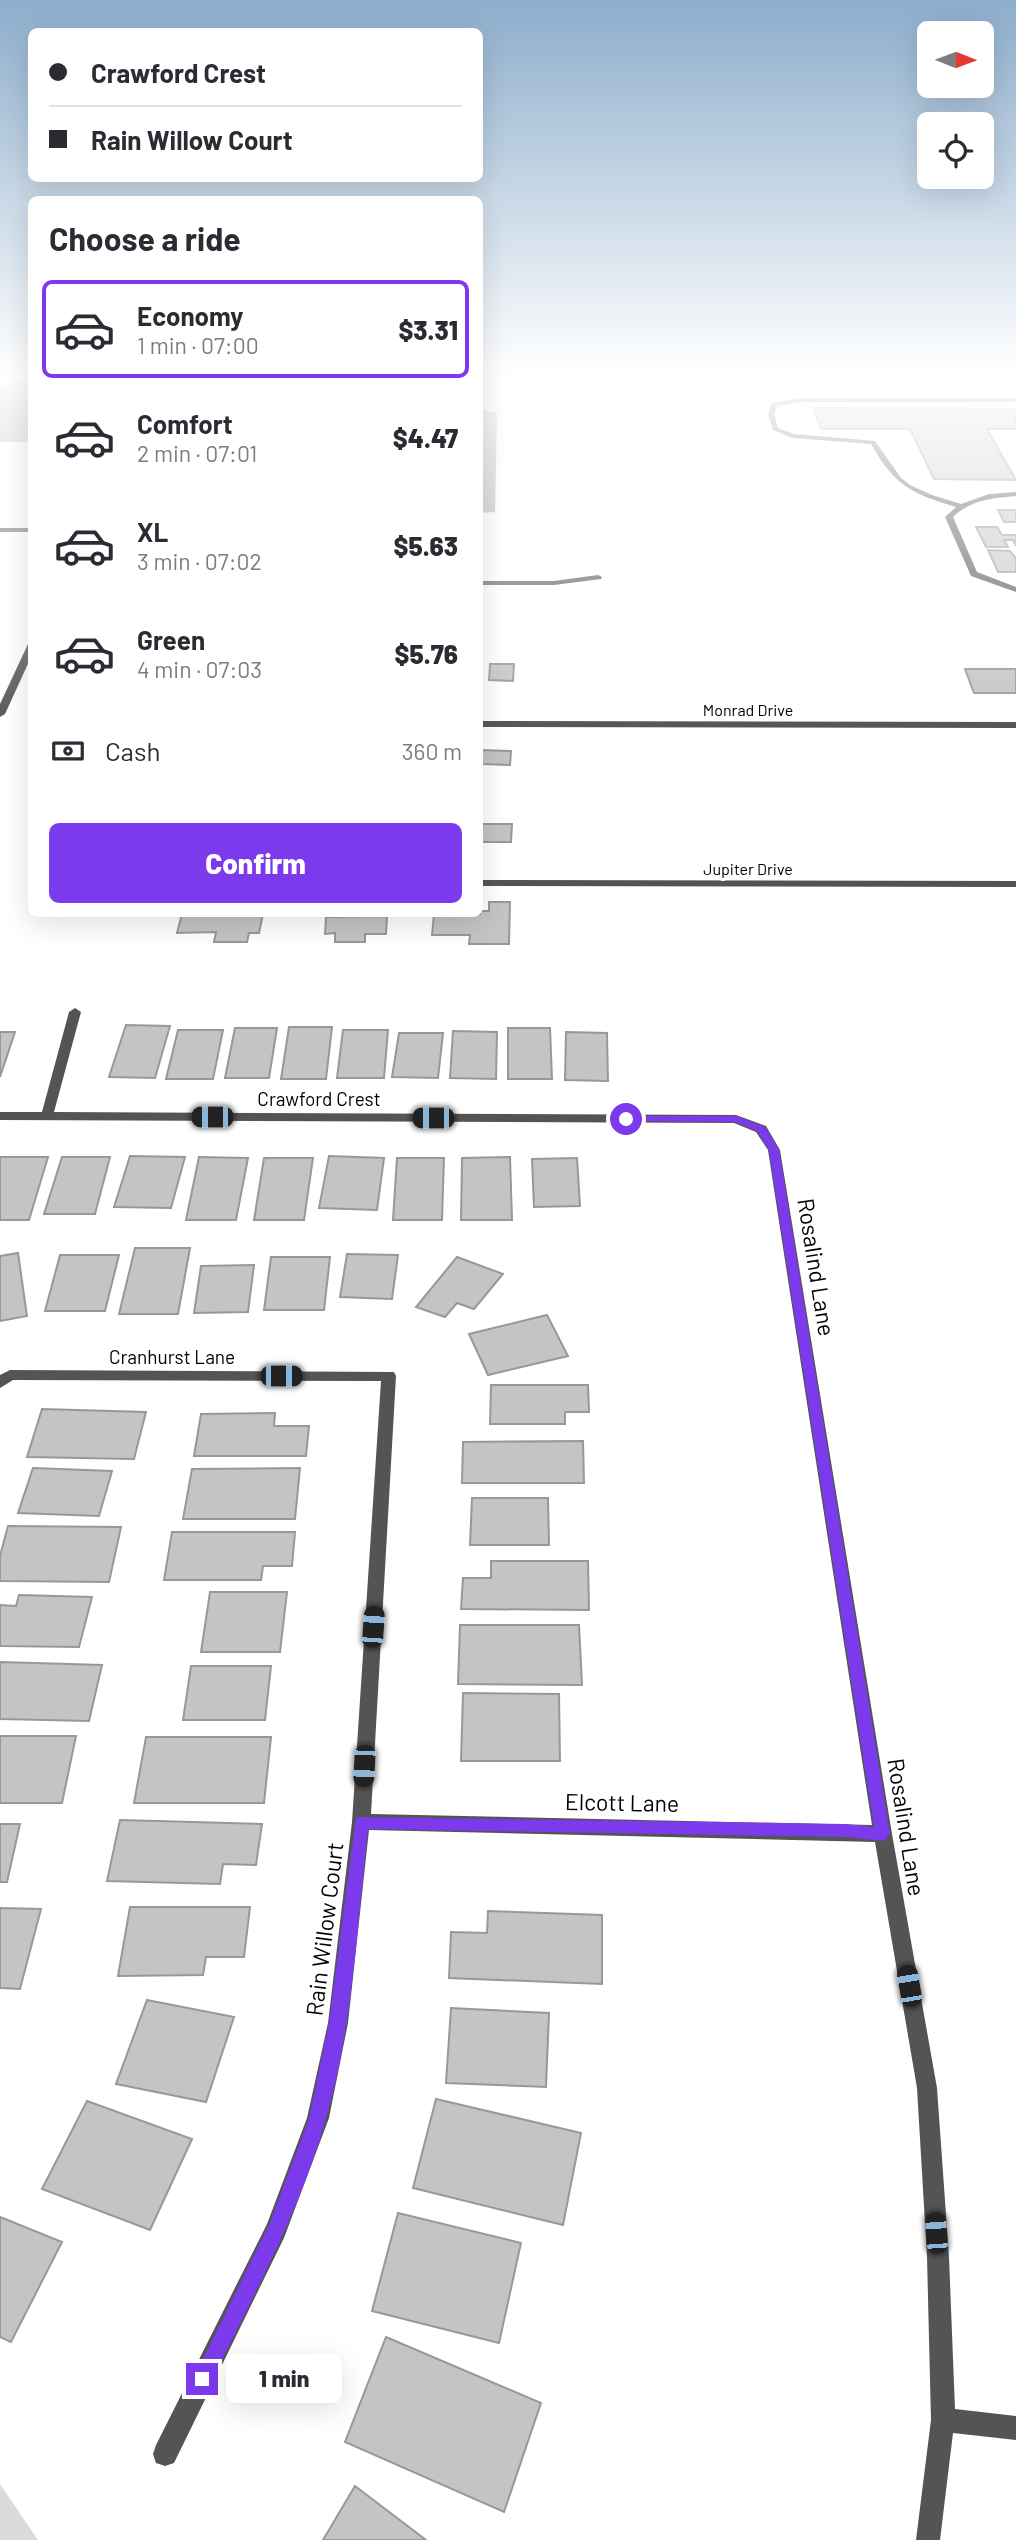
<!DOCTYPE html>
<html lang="en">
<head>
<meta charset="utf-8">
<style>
	:root { --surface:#fff; --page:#f2f2f3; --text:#2b2b33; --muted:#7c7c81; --line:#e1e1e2; --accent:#7c3aed }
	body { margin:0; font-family:Barlow,sans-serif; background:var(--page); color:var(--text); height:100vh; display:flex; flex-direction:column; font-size:26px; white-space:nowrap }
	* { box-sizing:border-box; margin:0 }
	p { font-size:23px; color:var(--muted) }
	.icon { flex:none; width:38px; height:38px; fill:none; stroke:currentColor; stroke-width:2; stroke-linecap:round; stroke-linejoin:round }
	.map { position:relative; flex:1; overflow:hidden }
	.side { position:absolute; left:28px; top:196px; width:455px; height:721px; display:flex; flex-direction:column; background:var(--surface); border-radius:10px; box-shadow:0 7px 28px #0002 }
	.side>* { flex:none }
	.top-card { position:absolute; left:28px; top:28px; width:455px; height:154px; border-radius:10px; box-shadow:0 7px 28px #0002; display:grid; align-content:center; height:154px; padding:0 21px; background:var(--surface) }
	.needle { width:46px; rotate:91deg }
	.controls { position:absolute; left:917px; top:21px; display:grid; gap:14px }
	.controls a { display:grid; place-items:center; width:77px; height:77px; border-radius:10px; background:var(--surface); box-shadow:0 7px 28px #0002; font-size:35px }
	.end { position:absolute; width:32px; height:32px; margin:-16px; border:9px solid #7c3aed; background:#fff; box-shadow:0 0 0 4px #fff }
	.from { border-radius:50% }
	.bubble { position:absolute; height:49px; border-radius:10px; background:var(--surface); box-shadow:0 7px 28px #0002; font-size:23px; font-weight:800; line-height:49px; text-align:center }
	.car { position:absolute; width:21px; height:42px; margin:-21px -10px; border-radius:9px; box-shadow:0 0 5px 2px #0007; background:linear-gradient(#222 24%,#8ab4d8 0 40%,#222 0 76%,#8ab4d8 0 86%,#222 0) }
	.top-card b { display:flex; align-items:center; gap:24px; height:66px; font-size:26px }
	.top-card b+b { border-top:2px solid var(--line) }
	.top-card i { width:18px; height:18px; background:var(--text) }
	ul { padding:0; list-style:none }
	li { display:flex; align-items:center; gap:21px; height:98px; margin:0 14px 10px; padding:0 7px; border:4px solid transparent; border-radius:10px }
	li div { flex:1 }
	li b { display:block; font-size:26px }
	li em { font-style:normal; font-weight:800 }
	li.selected { border-color:var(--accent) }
	li>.icon { width:63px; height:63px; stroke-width:1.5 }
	h2 { padding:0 21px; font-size:32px; line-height:84px }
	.pay { display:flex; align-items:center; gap:18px; height:77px; padding:0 21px; font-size:26px }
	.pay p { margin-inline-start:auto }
	.action { display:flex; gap:14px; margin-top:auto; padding:14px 21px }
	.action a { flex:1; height:80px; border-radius:10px; background:var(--accent); color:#fff; font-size:28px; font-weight:800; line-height:80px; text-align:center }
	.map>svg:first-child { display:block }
	.green { fill:#dbdbdb }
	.water { fill:#a2a2a2 }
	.building { fill:#c4c4c4; stroke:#989898; stroke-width:2 }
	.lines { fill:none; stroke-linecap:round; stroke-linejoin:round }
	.service { fill:#545454; fill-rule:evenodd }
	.minor { fill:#545454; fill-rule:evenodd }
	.route { fill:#7c3aed }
	.labels { text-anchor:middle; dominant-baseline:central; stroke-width:6; stroke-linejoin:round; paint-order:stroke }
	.far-street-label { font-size:16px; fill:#000; stroke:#fff }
	.street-label { font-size:19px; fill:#000; stroke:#fff }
	.near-street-label { font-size:23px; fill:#000; stroke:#fff }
</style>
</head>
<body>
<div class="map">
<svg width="1016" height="2540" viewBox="0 0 1016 2540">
	<rect width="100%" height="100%" fill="#fff"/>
	<!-- green -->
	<path class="green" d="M0,2484L38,2540H0Z"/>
	<!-- water -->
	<path class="water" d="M31,378V442H0V387Z
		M480,409L497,413L495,512L480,513Z"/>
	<!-- building -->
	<path class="building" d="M813,408L1016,409V429H987L1016,480L934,479L910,429H821Z
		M998,510H1016V522H1004Z
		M976,527H997L1002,535H1016V546L1013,540H1004L1008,547H986Z
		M988,550L1010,551L1016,558V572H998Z
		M490,664H514L513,681L489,680Z
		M965,669H1016V693H974Z
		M480,750L511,751L510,765L480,764Z
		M480,824H512L511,842H480Z
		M489,902H510L509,944H469L470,935H432L434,914H480V911H489Z
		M182,914H263L259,933H249L247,942H214L216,932L177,933Z
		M387,916L386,934H365V942H335V933L325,934L326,917Z
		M126,1025L170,1026L155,1078L109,1077Z
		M289,1027H332L326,1079H281Z
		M235,1028H277L269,1078H225Z
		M508,1028H550L552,1079H508Z
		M178,1030H223L213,1079H166Z
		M343,1030H388L384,1078H337Z
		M453,1031L497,1032L496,1079L450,1078Z
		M0,1032H15L0,1077Z
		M566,1032L607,1033L608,1081L565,1080Z
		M399,1033H443L438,1078L392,1077Z
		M130,1156L185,1157L171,1208L114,1207Z
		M329,1156L384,1158L377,1210L319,1208Z
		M0,1157H48L29,1220H0Z
		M62,1157H110L95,1214H44Z
		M199,1157L248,1158L236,1220H186Z
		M510,1157L512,1220H461L462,1158Z
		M264,1158H313L304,1220H254Z
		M397,1158H444L442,1220H393Z
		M577,1158L580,1206L534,1207L532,1159Z
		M135,1248H190L178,1314H119Z
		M18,1253L27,1316L0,1321V1256Z
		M347,1254L398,1255L392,1299L340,1297Z
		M60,1255H119L105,1311H45Z
		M271,1257H330L324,1310H264Z
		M457,1257L503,1274L474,1309L457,1303L445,1317L416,1307Z
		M254,1265L248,1312L194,1313L201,1266Z
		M547,1315L568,1356L488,1375L469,1334Z
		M491,1385H588L589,1412H565V1424H490Z
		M42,1409L146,1412L134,1459L27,1457Z
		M275,1413L274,1426H309L306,1456H194L201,1414Z
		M583,1441L584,1483H462L463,1442Z
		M33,1468L112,1471L99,1516L18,1513Z
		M300,1468L295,1519H183L192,1469Z
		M472,1498H548L549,1545H470Z
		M8,1526L121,1527L109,1582L0,1581V1556Z
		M172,1532H295L292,1566H263L261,1580H164Z
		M491,1561H588L589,1610L461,1609L463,1578H491Z
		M210,1592H287L280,1652H201Z
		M19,1595L92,1597L79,1647L0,1646V1605L16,1606Z
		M460,1625H579L582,1685L458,1684Z
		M0,1662L102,1665L89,1721L0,1719Z
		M191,1666H271L265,1720H183Z
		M463,1693L559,1694L560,1761H461Z
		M0,1736H76L62,1803H0Z
		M146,1737H271L264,1803H134Z
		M120,1820L262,1824L256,1865L223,1864L220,1884L107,1881Z
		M0,1824H20L7,1882H0Z
		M130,1907H250L244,1957H206L203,1975L118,1976Z
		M0,1908L41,1909L20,1989L0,1988Z
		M488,1911L602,1915V1984L449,1978L451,1932L487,1933Z
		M147,2000L234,2017L206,2102L116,2084Z
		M451,2008L549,2013L546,2087L446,2083Z
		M436,2099L581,2133L563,2225L413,2188Z
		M87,2101L192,2139L150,2230L42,2189Z
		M398,2213L521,2243L499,2343L372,2311Z
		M0,2217L62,2242L11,2342L0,2337Z
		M386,2337L541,2403L504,2512L345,2442Z
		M355,2486L426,2540H323Z"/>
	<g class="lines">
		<!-- service -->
		<path class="service" d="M802,398H1016V402H802L777,406L774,414L778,428L794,434L875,441L901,478L910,485L932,495L961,504L989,494L1016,492V496C993,498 970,500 953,517L977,572L1016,587V592L971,576L945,517L956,507C912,494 894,485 871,444L793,438L773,430L768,414L772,403Z"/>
		<!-- minor -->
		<path class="minor" d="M0,528H32V532H0Z
			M598,575L602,577L601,579L554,585H480V581H554Z
			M32,642V655L5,714L0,717V704L28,644Z
			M480,721L1016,722V728L480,727Z
			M480,880L1016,881V887L480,886Z
			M75,1008L81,1012L54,1112L736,1115L766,1126L780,1150L892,1834L937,2088L949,2257L955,2409L1016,2416V2440L953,2433L940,2540H916L931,2420L927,2257L917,2088L875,1842L369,1830L348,2023L329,2118L284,2238L174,2463L165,2466L156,2463L153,2454L156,2445L267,2224L307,2118L328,2023L352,1822L381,1381L13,1380L0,1388V1375L10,1370L394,1372L396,1376L371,1814L872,1825L768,1150L756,1132L734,1123L0,1120V1112H42L69,1012Z"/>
	</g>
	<!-- sky -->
	<linearGradient id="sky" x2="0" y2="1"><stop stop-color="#8cadcc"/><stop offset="0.51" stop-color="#fff"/><stop offset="1" stop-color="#fff" stop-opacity="0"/></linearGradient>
	<rect width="1016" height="732" fill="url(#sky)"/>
	<!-- route -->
	<path class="route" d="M626,1116H736L765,1127L779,1150L890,1834L883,1841L846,1837L368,1829C357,1925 353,2025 326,2118C301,2210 251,2300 209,2386L202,2389L196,2386L193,2379L269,2225L309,2119L329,2023L356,1817L846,1824L874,1827L769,1150L757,1131L735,1122L622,1121L621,1119Z"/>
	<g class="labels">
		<!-- far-street labels -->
		<g class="far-street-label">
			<text x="748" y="709">Monrad Drive</text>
			<text x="748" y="868">Jupiter Drive</text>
		</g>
		<!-- street labels -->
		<g class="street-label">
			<text x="319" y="1098">Crawford Crest</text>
			<text x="172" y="1356">Cranhurst Lane</text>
		</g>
		<!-- near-street labels -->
		<g class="near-street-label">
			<text transform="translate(817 1267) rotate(81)">Rosalind Lane</text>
			<text transform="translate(622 1802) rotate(1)">Elcott Lane</text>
			<text transform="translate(907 1827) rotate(81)">Rosalind Lane</text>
			<text transform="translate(324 1929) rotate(-83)">Rain Willow Court</text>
		</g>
	</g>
</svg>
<div class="controls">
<a><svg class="needle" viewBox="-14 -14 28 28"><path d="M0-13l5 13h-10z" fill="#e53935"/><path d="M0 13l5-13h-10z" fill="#7c7c81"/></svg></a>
<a><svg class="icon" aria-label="locate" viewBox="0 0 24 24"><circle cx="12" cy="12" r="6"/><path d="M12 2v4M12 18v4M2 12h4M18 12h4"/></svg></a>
</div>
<i class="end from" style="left:626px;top:1119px"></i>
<i class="end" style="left:202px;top:2379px"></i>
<div class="bubble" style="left:226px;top:2354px;width:116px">1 min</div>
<i class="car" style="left:212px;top:1117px;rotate:270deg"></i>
<i class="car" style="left:433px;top:1118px;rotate:270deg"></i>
<i class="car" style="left:281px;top:1376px;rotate:90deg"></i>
<i class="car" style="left:373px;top:1627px;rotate:4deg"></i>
<i class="car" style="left:364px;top:1766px;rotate:183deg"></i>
<i class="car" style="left:909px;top:1986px;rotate:350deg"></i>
<i class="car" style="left:936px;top:2233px;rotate:356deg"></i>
<div class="top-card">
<b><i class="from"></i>Crawford Crest</b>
<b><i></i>Rain Willow Court</b>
</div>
<section class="side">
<h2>Choose a ride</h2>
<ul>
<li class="selected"><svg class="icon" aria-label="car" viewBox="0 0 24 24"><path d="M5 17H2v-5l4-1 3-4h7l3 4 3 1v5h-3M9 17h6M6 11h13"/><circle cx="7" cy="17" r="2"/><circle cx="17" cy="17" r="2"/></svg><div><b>Economy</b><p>1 min · 07:00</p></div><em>$3.31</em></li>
<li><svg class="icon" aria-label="car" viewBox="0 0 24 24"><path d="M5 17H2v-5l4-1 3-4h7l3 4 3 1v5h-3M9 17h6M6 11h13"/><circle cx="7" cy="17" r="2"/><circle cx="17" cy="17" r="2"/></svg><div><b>Comfort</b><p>2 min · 07:01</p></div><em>$4.47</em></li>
<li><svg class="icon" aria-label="car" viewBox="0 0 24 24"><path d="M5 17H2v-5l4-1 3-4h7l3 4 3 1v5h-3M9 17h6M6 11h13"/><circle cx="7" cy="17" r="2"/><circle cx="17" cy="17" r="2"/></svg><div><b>XL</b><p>3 min · 07:02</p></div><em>$5.63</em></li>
<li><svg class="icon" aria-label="car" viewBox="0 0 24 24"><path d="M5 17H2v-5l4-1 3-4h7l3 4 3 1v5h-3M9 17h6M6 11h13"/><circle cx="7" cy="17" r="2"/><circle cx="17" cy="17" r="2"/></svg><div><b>Green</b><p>4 min · 07:03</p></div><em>$5.76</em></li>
</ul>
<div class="pay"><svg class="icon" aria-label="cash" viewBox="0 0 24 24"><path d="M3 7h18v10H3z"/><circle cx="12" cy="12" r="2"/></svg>Cash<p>360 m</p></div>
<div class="action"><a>Confirm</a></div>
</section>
</div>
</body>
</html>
